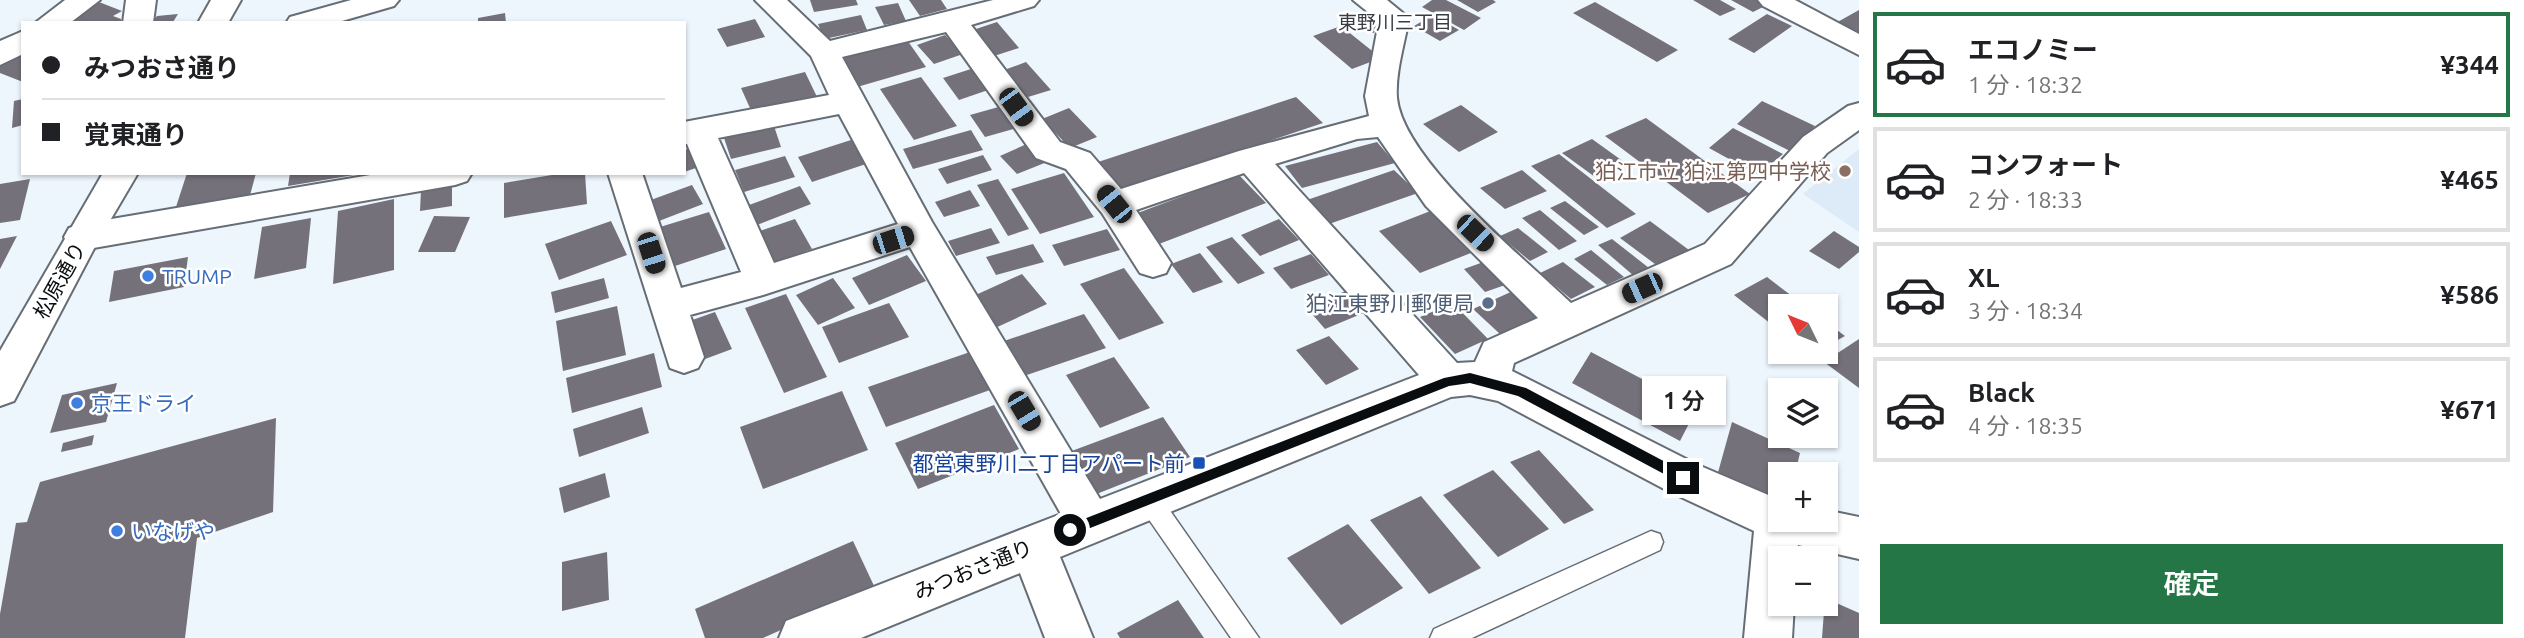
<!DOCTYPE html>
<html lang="ja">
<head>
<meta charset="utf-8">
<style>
	:root { --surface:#fff; --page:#f6f6f6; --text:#202124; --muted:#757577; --line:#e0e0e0; --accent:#257646 }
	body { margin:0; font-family:Ubuntu,"Noto Sans JP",sans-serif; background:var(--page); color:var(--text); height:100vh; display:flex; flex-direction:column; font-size:26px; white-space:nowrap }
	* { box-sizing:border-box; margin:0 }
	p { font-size:23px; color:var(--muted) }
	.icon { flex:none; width:38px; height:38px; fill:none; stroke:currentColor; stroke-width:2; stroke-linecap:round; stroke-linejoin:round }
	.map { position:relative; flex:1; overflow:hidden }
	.sheet { display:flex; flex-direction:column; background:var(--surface); width:665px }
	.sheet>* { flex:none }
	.hud { position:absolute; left:21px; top:21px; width:665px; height:154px; border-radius:0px; box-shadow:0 2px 5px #0004; display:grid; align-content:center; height:154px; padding:0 21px; background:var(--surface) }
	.needle { width:46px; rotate:313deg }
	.controls { position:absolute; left:1768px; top:294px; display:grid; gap:14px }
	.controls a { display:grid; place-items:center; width:70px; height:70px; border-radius:0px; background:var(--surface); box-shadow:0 2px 5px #0004; font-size:35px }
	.end { position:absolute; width:32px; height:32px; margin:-16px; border:9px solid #0a0d0f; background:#fff; box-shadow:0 0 0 4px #fff }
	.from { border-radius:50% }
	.bubble { position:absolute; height:49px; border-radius:0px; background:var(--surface); box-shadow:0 2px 5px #0004; font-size:23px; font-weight:600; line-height:49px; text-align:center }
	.car { position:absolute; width:21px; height:42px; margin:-21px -10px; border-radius:9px; box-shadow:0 0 5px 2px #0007; background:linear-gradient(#222 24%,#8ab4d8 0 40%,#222 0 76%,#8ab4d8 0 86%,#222 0) }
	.hud b { display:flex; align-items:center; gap:24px; height:66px; font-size:26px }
	.hud b+b { border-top:2px solid var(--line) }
	.hud i { width:18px; height:18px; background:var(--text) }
	ul { padding:12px 0 0; list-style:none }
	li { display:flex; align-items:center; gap:21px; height:105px; margin:0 14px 10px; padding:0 7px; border:4px solid var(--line); border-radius:0px }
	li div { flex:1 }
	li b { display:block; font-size:26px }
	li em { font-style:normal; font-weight:600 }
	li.on { border-color:var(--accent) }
	li>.icon { width:63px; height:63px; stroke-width:1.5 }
	.primary-button { display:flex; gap:14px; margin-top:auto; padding:14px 21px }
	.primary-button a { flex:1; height:80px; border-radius:0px; background:var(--accent); color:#fff; font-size:28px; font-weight:600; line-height:80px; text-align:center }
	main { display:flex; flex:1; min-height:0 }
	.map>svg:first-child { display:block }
	.built { fill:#ddeaf7 }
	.building { fill:#75717a }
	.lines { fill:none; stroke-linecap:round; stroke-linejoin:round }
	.lane-casing { stroke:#666d74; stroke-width:3 }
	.street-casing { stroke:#666d74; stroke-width:4 }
	.secondary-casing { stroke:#666d74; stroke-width:4 }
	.lane { fill:#fff; fill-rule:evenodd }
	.street { fill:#fff; fill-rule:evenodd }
	.secondary { fill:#fff; fill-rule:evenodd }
	.route { fill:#0a0d0f }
	.education-dot { fill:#8d6e63; stroke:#fff; stroke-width:2.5 }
	.shop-dot { fill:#3f7fe0; stroke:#fff; stroke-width:2.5 }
	.service-dot { fill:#5c6f8a; stroke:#fff; stroke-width:2.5 }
	.transit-dot { fill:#1a4fb4; stroke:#fff; stroke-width:2.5 }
	.labels { text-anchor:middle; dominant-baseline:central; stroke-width:5; stroke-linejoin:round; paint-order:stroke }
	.far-neighbourhood-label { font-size:19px; fill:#373c43; stroke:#fff }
	.education-label { font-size:21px; fill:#785e54; stroke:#fff; text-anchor:end }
	.shop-label { font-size:21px; fill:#366cbe; stroke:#fff; text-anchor:start }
	.street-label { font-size:21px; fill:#0a0d0f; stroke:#fff }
	.service-label { font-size:21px; fill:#4e5e75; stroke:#fff; text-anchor:end }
	.transit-label { font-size:21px; fill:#164399; stroke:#fff; text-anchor:end }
</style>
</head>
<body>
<main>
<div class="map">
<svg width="1859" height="638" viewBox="0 0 1859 638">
	<rect width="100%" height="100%" fill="#edf5fd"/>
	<!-- built -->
	<path class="built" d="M1859,149V232L1803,194Z"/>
	<!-- building -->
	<path class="building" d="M810,0H856L858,5L814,12Z
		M909,0H941L947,9L920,16Z
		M1432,0H1446L1481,18L1464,30L1422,7Z
		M1457,0H1493L1496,2L1478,12Z
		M1693,0H1720L1736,9L1720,16Z
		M1731,0H1762L1769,4L1753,12Z
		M99,2L122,11L113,16L121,19V23H65Z
		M1595,2L1678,50L1657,62L1573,13Z
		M898,3L906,21L884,25L875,7Z
		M1371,9L1392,22L1373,33L1352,19Z
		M1859,10V38L1834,24Z
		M505,13L506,23H478V18Z
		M178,14L173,22H152L157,16Z
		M1767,14L1792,26L1754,53L1728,39Z
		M861,15L867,30L824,39L818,24Z
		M1433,15L1459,30L1440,41L1414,26Z
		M755,19L765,37L727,47L717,29Z
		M997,22L1019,48L994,56L973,30Z
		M1341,26L1381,58L1352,69L1313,36Z
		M945,35L963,54L934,64L917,45Z
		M905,37L926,67L857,87L838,56Z
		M23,49V82L0,73V63Z
		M1026,62L1051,90L1028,97L1004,70Z
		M974,68L991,89L959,100L943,78Z
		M805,72L819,101L754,117L741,88Z
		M921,77L957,126L914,140L880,89Z
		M1296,97L1323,123L1121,191L1098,162Z
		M23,99V125L12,128L14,101Z
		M1762,101L1815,126L1790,151L1737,124Z
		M1461,105L1498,132L1459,152L1423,124Z
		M1002,106L1017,128L985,137L970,115Z
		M1069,108L1097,137L1070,148L1042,119Z
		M1646,118L1750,194L1708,213L1605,136Z
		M774,126L781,147L731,159L724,138Z
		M1733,128L1783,154L1758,175L1709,148Z
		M971,130L983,150L913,169L903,149Z
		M1592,139L1624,162L1595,177L1562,153Z
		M851,140L866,164L812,182L798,157Z
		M1377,142L1395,163L1302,188L1285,166Z
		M1029,143L1047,162L1017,174L1000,156Z
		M691,148L699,167L684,172V150Z
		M1559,154L1636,214L1607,228L1531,166Z
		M983,155L992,170L947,184L938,169Z
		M785,156L795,177L744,192L735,170Z
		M1394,170L1418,193L1329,224L1307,200Z
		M1522,170L1547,191L1505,209L1480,188Z
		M187,173H256L249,199L175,210Z
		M290,173H354V175L288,186Z
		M564,173H585L587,204L504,218V183Z
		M1064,173L1094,217L1040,234L1011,189Z
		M1239,175L1266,203L1159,244L1135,214Z
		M30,179L20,220L0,223V184Z
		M998,179L1029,229L1008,236L977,185Z
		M452,184V206L420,211L421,190Z
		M692,185L703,204L659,221L648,201Z
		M800,186L811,204L752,227L741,208Z
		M970,190L980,206L944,217L935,202Z
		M394,199V270L333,284L338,211Z
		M1565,201L1599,227L1584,235L1550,208Z
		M1433,210L1476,251L1420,273L1379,231Z
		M1540,210L1577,241L1559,250L1522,218Z
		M709,212L726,249L675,266L660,227Z
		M434,216L470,217L455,252H418Z
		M311,218L306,268L254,279L262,227Z
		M795,219L812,249L767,265L751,234Z
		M1279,219L1299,240L1260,256L1241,235Z
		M611,221L627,255L559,280L545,244Z
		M1650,221L1693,253L1663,270L1620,238Z
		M991,228L1000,243L956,256L948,241Z
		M1518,228L1548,252L1530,261L1500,236Z
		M1107,229L1120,250L1064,266L1052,245Z
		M1834,231L1859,247V252L1839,269L1809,251Z
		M17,236L0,269V239Z
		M1232,237L1265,273L1238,284L1206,247Z
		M1612,239L1649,268L1634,276L1598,245Z
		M1033,244L1044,262L996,275L986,257Z
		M1591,250L1624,277L1607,285L1574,259Z
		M1200,253L1223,282L1193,293L1171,264Z
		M1311,254L1329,275L1291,289L1273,268Z
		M907,255L926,281L869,305L852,278Z
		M188,257L184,287L109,302L114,271Z
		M1489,260L1511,283L1485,292L1464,269Z
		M1563,262L1595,287L1571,299L1540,273Z
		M1124,268L1164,323L1119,340L1080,284Z
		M1022,274L1047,304L993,329L969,298Z
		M1767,277L1805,306H1780V331L1734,295Z
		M604,278L609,298L555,313L551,292Z
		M833,278L855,308L818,325L796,295Z
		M1346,291L1366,312L1325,329L1306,307Z
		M1513,291L1540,316L1500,334L1473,309Z
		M786,294L827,377L784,393L745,308Z
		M889,303L909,337L839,363L822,327Z
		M1453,303L1488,339L1455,354L1420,317Z
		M617,306L626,355L563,371L556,321Z
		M715,312L732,349L697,362L681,324Z
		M1084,314L1106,348L1021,377L1001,342Z
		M1825,321L1845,336L1825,347Z
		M1329,336L1359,369L1326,385L1296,350Z
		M1859,339V388L1824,362Z
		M970,352L990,390L886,427L868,387Z
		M1591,352L1697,408L1680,441L1572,383Z
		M654,353L662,387L572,413L566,378Z
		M1114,357L1150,408L1100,428L1066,375Z
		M117,383L106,422L50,433L62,395Z
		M842,391L868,450L763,489L740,427Z
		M994,405L1019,449L918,489L895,443Z
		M642,407L649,433L579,457L573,429Z
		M1163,417L1190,457L1094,495L1069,452Z
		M276,418L273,512L197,538L185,638H0V614L16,523L27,522L40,482Z
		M1732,422L1800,453L1795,474H1780V506L1717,476Z
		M94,435L92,445L61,452L63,443Z
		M1539,450L1594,510L1564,524L1510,462Z
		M1493,470L1549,529L1498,557L1443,495Z
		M605,473L610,497L564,513L559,488Z
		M1421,496L1481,568L1429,594L1370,520Z
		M1348,524L1403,588L1341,625L1287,558Z
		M853,541L875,588L763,638H705L695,609Z
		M607,552L609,600L562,611V562Z
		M1825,598L1859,613V638H1822Z
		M1178,600L1204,638H1120L1117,633Z"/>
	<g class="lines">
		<!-- lane casing -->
		<g class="lane-casing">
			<path id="lane" d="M1149,489L1157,492L1259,638H1231L1141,508L1137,500L1141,492Z
				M1651,531L1660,534L1663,542L1660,550L1472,638H1430L1434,629Z"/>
		</g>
		<!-- street casing -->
		<g class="street-casing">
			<path id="street" d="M65,0H100L70,23H35Z
				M126,0H156L153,23H123Z
				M755,0H787L830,41L993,0H1039L1034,6L971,25L1060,142L1090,153L1121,189L1239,151L1369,116L1365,96L1379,21L1353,0H1387L1409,18C1405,42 1395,73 1397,98C1403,160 1525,259 1571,303L1705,244L1803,137L1848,106L1859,103V130L1827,153L1731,264L1514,363L1512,371L1698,465L1780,500V520H1825V510L1859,517V559L1798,545L1797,558H1780V604H1794L1792,638H1744L1754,531L1668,491L1498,401L1470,395L1451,397L1060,557L1093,638H1045L1020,573L861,638H779L786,621L1061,514L910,247L763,295L690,315L704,357L698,368L684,373L670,368L608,173H642L681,288L741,272L687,144H684V122L829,95L811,56ZM946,32L1036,158L1066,169L1102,213L1140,273L1153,277L1166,273L1171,263L1136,210L1244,173L1419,375L1100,499L932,222L842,57ZM839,114L898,224L774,263L718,138ZM1378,137L1426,206L1538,318L1484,342L1475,362L1457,363L1275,164L1357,139Z
				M1758,0H1795L1859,34V55L1763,6Z
				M23,31V54L0,65V41Z
				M382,173H472L467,181L455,185L82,250L69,246L64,237L69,228L82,224Z"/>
		</g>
		<!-- secondary casing -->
		<g class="secondary-casing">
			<path id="secondary" d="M211,0H241L228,23H198Z
				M351,0H399L394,6L335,23H286L290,17Z
				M103,173H138L98,241L14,401L0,406V351Z"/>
		</g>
		<!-- lane -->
		<use href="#lane" class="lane"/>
		<!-- street -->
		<use href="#street" class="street"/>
		<!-- secondary -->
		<use href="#secondary" class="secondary"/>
	</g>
	<!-- route -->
	<path class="route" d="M1470,373L1526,388L1688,474V482H1679L1518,396L1470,383L1449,386L1070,536L1064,530L1066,526L1444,378Z"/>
	<!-- markers -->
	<circle class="education-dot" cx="1845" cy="171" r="7"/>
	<g class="shop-dot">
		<circle cx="148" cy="276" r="7"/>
		<circle cx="77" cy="403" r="7"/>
		<circle cx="117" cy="531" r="7"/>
	</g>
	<circle class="service-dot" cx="1488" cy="303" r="7"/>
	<rect class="transit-dot" x="1192" y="456" width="14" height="14" rx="3.5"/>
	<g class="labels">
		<!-- far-neighbourhood labels -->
		<g class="far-neighbourhood-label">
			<text x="1395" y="22">東野川三丁目</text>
		</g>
		<!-- education labels -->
		<g class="education-label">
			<text x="1831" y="171">狛江市立 狛江第四中学校</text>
		</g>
		<!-- shop labels -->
		<g class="shop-label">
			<text x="162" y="276">TRUMP</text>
			<text x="91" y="403">京王ドライ</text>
			<text x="131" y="531">いなげや</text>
		</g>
		<!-- street labels -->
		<g class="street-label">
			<text transform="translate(59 280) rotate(-61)">松原通り</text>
			<text transform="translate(973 569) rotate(-22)">みつおさ通り</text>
		</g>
		<!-- service labels -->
		<g class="service-label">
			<text x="1474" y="303">狛江東野川郵便局</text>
		</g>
		<!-- transit labels -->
		<g class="transit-label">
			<text x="1185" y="463">都営東野川二丁目アパート前</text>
		</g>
	</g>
</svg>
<div class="controls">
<a><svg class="needle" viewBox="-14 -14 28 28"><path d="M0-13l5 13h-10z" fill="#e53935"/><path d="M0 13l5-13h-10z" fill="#757577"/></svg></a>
<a><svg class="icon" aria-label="layers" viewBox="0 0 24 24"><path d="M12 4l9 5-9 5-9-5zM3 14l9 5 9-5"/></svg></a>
<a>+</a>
<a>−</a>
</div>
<i class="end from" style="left:1070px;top:530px"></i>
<i class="end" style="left:1683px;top:478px"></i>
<div class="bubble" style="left:1642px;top:376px;width:84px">1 分</div>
<i class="car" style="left:1016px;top:107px;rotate:144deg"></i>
<i class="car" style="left:1114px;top:204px;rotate:321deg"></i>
<i class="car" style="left:1475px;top:233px;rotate:134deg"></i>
<i class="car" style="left:893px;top:240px;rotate:72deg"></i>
<i class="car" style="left:651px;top:253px;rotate:162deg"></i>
<i class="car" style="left:1642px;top:288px;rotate:246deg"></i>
<i class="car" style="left:1024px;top:411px;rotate:149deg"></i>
<div class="hud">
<b><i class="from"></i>みつおさ通り</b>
<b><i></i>覚東通り</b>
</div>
</div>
<section class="sheet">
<ul>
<li class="on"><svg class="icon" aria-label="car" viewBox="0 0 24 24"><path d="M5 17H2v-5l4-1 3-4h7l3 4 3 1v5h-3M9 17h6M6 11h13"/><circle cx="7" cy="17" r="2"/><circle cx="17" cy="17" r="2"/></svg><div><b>エコノミー</b><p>1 分 · 18:32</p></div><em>¥344</em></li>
<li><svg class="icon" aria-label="car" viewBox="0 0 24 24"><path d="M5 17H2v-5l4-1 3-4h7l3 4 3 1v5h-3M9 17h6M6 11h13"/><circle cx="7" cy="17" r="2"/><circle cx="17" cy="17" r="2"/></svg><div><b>コンフォート</b><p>2 分 · 18:33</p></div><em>¥465</em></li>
<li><svg class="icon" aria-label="car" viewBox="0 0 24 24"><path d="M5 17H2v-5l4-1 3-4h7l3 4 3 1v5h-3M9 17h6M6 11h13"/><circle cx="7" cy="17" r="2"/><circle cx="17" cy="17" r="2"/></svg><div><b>XL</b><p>3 分 · 18:34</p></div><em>¥586</em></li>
<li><svg class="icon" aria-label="car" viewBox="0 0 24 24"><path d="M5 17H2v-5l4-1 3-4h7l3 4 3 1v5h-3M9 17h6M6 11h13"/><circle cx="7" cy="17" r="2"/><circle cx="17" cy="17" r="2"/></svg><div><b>Black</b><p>4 分 · 18:35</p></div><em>¥671</em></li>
</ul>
<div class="primary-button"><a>確定</a></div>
</section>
</main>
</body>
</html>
